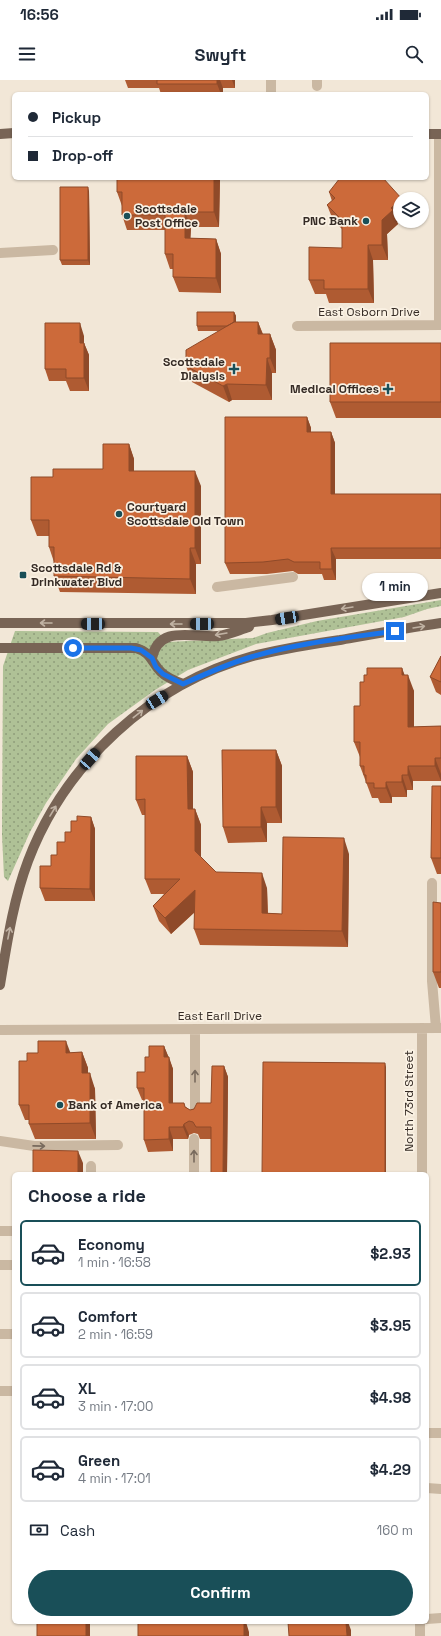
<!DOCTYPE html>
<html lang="en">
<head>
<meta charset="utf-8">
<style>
	:root { --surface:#fff; --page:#f6f6f7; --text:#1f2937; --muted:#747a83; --line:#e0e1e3; --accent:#194f58 }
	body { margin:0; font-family:"Space Grotesk",sans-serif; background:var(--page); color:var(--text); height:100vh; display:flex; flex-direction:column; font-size:15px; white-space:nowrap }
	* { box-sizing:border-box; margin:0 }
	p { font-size:13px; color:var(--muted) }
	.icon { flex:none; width:22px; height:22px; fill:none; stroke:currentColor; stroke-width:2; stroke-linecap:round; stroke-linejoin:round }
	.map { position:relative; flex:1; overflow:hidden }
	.sheet { position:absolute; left:12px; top:1092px; width:417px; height:452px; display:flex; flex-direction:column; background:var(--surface); border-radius:6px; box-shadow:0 1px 3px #0004 }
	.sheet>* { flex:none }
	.guide { position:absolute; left:12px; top:12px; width:417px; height:88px; border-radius:6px; box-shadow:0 1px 3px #0004; display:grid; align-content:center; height:88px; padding:0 16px; background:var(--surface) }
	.controls { position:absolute; left:393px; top:112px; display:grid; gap:8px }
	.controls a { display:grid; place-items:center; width:36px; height:36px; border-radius:50%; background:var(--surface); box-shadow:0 1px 3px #0004; font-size:20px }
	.end { position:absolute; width:18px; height:18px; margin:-9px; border:5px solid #1a73e8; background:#fff; box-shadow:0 0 0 2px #fff }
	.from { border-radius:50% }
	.bubble { position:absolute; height:28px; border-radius:14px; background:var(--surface); box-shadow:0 1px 3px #0004; font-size:13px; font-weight:700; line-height:28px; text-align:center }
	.car { position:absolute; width:12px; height:24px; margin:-12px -6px; border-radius:5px; box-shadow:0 0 3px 1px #0007; background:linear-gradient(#222 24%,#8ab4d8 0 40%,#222 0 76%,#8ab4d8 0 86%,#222 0) }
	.guide b { display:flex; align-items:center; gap:14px; height:38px; font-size:15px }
	.guide b+b { border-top:1px solid var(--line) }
	.guide i { width:10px; height:10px; background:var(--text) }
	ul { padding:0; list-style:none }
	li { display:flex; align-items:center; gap:12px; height:66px; margin:0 8px 6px; padding:0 8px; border:2px solid var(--line); border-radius:6px }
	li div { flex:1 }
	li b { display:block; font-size:15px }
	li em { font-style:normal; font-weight:700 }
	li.active { border-color:var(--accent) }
	li>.icon { width:36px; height:36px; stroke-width:1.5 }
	h2 { padding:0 16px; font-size:18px; line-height:48px }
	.pay { display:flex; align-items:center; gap:10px; height:44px; padding:0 16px; font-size:15px }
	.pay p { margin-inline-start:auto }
	.action { display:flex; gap:8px; margin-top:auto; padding:8px 16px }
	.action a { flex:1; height:46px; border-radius:24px; background:var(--accent); color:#fff; font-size:16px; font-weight:700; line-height:46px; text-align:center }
	.status { display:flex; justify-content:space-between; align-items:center; height:28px; padding:0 20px; background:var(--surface); direction:ltr }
	.status svg { height:11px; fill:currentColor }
	header { display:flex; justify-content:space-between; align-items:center; height:52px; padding:0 16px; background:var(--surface); font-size:18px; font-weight:700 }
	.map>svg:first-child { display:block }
	.grass { fill:url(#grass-dots) }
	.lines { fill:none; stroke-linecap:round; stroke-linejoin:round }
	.minor { stroke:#cab8a2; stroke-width:10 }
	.major { stroke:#786455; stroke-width:10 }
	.wall { fill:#af5b32 }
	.shaded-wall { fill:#8f4a29 }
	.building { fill:#cc6a3a; stroke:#8f4a29 }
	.oneway { stroke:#c0b2a3 }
	.oneway2 { stroke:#786a5d }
	.route { stroke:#1a73e8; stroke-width:5 }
	.poi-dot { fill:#194f58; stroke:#faf1e3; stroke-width:1.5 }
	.labels { text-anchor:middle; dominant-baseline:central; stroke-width:3.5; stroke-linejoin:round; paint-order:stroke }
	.poi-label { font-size:12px; font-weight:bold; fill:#352b25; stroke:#faf1e3; text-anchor:start }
	.street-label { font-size:12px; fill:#352b25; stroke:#faf1e3 }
</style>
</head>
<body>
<div class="status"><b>16:56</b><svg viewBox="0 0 49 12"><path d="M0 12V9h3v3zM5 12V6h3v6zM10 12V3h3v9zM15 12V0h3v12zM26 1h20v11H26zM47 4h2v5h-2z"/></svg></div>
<header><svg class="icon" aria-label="menu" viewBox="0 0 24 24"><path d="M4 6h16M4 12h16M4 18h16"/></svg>Swyft<svg class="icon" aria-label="search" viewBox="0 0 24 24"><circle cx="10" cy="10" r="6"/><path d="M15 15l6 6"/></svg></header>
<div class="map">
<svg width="441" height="1556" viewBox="0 0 441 1556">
	<defs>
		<pattern id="grass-dots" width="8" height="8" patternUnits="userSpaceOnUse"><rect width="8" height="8" fill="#afc196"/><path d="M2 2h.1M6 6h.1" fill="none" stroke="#8f9d7a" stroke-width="1.8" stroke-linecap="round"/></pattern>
	</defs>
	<rect width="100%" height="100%" fill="#f2e7d7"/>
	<!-- grass -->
	<path class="grass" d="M441,520V526L427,529L404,537L256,564L188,590L155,610L108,644L76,679L46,723L30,752L8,801L4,797L2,755L3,586L15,551L158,552L167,562L253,558L267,553L317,541Z"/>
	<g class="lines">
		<!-- minor -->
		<path class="minor" d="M317,0V6
			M271,14V0
			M0,173L53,170
			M439,245V54
			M297,246L441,245
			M217,507L293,497
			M432,803V901L436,948
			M422,948V1094
			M195,949V1035
			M0,950L441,948
			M0,1061L34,1066L118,1065
			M91,1086V1094
			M194,1094V1059
			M0,1151H14
			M0,1185H14
			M0,1254H14
			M0,1311H14
			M427,1353H441
			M427,1408L441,1409
			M427,1539L441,1538
			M420,1556V1542"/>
		<!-- major -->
		<path class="major" d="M0,54L14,53
			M427,54H441
			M0,543H246L272,540L441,513
			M0,568H136C152,573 151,582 161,592C167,598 175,601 183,604
			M152,578C159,544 193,558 218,556C228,555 239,550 249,547
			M0,905C7,863 13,821 28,781C65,683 151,604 253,576C282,569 311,564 340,560C374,554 407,548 441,543"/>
	</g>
	<!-- wall -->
	<path class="wall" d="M125,0H235V8H223V14H161L159,8H128Z
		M220,98L219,147H191L190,158L216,159L221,174V213L179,212L173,197V189H170L165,174V150H127L122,135V126L117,112Z
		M343,100H368L400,119V139L397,142L398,144L387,154L388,180H373L374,223H329L326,214H315L309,200L342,168V149L333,140L327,125L332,121L329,112Z
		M89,111L90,185H62L60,180Z
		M234,232L236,236V242H258L263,254H270L276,270V293H272V320H232L229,322L192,302L186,286L219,251H198L197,246Z
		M84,256V263L89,275V311H70L66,301H49L45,289Z
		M441,263V338H336L330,322Z
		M307,337L311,348V352H331L335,363V414H441V479H336V500H324L322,494H298L293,491L267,494H230L225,483Z
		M129,364L134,379V391L201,406V484H196V514L60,512L54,496V482L49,467V456H37L31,440L53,397L103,389Z
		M441,576V615L436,612L430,597Z
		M402,588L404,595L414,611V647L441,646V701H413V710H407V717H392V723H380L378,718H372L360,686V677L354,662L364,602L367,595Z
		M276,670L282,686V743H267V762L228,763L223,747Z
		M187,676L193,692V729H195L201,745V777L216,792L267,808L268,833L282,834L349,774L348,867L200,865L194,849L195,832L171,854L159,841L153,826L164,814H151L145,799V735H142L136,720Z
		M441,706V794H437L431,778Z
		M91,737L95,749V821H45L40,808L51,786L77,741Z
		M441,823V908H439L433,892Z
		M164,966L173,989V1023L186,1027L190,1030L211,1023L224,986L228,997L227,1094H211V1059H200L198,1054L194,1053L189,1055L188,1059H173V1071L148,1072L144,1060V1020H142L137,1008L145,992Z
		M82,972L88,988V993L95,1009L96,1059H35L29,1044V1040H25L19,1025L27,981L70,973Z"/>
	<!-- shaded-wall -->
	<path class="shaded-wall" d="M217,0H220L223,8V14H221L217,4Z
		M232,0H235V8Z
		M214,98H220L219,147L214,132Z
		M88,107L89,111L90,185L88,180Z
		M400,120V139L397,142L398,144L387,154L388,180L382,165V140L391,128Z
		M185,132L191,147L190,173L185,158Z
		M216,159L221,174V213L216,198Z
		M368,165L373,180L374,223L368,209Z
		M234,232L236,236V250L234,246Z
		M258,242L264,258L258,254Z
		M80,243L84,256V275L80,263Z
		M270,254L276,270V293L270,278Z
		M84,263L89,275V311L84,298Z
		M267,278L272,293V320L266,305Z
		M227,304L232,320L229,322L223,306Z
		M307,337L311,348V363L307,352Z
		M331,352L335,363V425L331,414Z
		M129,364L134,379V407L129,391Z
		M195,391L201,406V484L195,468Z
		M190,468L196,484V514L190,499Z
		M331,468L336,479V500L332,489Z
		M402,588L408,604L402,595Z
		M408,595L414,611V662L408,647Z
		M276,670L282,686V743L276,727Z
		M187,676L193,692V745L188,729Z
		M435,678L441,694V701L435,686Z
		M408,686L413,701V710L408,695Z
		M402,695L407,710V717L402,702Z
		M386,702L392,717V723L386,708Z
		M261,727L267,743V762L261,747Z
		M195,729L201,745V787L195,771Z
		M91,737L95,749V821L90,809Z
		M344,758L349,774L348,867L342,851Z
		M262,793L267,808L268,849L262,833Z
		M195,810L201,826L171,854L165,838Z
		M66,961L72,977L66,973Z
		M164,966L169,978L164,977Z
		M82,972L88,988V1009L82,993Z
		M169,977L173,989V1035L169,1023Z
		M385,983L386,987V1094H385Z
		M224,986L228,997L227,1094H223Z
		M90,993L95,1009L96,1059L90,1043Z
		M184,1044L189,1055L188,1059L183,1047Z
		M169,1047L173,1059V1071L169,1059Z
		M78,1071L83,1083V1094H78Z
		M86,1542H90V1556H86Z
		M244,1542H246L249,1552V1556H244Z
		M344,1542H348L351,1550V1556H347Z"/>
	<!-- building -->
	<path class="building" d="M157,0H217V4H157Z
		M117,98H214V132H185V158L216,159V198L173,197V174H165V135H122V112H117Z
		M340,98H341L343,100L345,98H366L368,100L370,98H383L402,119H400V120L391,128L393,130L382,140V165H368V209H324V200H309V167L342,168V140L327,125L335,118L329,112Z
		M60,107H88V180H60Z
		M197,232H234V242L227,246H197Z
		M234,242H258V254H270V278H267L266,305L227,304L223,306L186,286V270Z
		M45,243H80V263H84V298H66V289H45Z
		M330,263H441V322H330Z
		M225,337H307V352H331V414H441V468H331L332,489H320V482H294L288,479L263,482L225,483Z
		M103,364H129V391H195V468H190V499L54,496V467H49V440H31V397H53V389H103Z
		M441,576V602L430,597Z
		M367,588H402V595H408V647L441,646V678H435V686H408V695H402V702H386V708H374V703H366V695H364V686H360V662H354V626H360V602H364V595H367Z
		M222,670H276V727H261V747H223Z
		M136,676H187L188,729H195V771L216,792L262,793V833L282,834L283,757L344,758L342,851L194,849L195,810L165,838L153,826L180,799H145V719L136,720Z
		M432,706H441V778H431Z
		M77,736L91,737L90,809L40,808V786H51V775H57V762H65V752H71V741H77Z
		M433,822L441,823V892H433Z
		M38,961H66V973L82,972V993H90V1043L29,1044V1025H19V981H27V973H38Z
		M149,966H164V977H169V1023H184L185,1027L190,1030L194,1029L197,1023H211L212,986H224L223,1094H211V1047H196L193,1042L189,1041L184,1044L183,1047H169V1059L144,1060V1008H137V992H145V977H149Z
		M263,982L385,983V1094H262Z
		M33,1070L78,1071V1094H33Z
		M37,1542H86V1556H37Z
		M138,1542H244V1556H138Z
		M288,1542H346L347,1556H289Z"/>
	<!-- one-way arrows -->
	<defs><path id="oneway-shaft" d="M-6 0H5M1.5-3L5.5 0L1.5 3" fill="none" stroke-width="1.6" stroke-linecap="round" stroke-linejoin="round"/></defs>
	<g class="oneway">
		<use href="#oneway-shaft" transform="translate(347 528) rotate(171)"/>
		<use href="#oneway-shaft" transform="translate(46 543) rotate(-180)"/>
		<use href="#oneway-shaft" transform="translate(176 544) rotate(-180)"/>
		<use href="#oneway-shaft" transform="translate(419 547) rotate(-9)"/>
		<use href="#oneway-shaft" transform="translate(221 554) rotate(170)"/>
		<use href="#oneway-shaft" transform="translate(138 634) rotate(-38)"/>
		<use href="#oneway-shaft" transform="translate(53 731) rotate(-59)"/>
		<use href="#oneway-shaft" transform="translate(9 853) rotate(-79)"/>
	</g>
	<g class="oneway2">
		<use href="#oneway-shaft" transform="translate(195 996) rotate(-90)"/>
		<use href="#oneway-shaft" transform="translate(39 1066) rotate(1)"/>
		<use href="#oneway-shaft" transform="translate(194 1076) rotate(-90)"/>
	</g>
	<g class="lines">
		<!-- route -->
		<path class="route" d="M73,568H131L141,570L152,578L156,587L163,594L183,604C205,594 227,584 251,577C297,563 347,558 395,551"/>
	</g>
	<!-- markers -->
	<g class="poi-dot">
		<circle cx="127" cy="136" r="4"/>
		<circle cx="366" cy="141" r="4"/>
		<path d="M232 283h4v4h4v4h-4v4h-4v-4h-4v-4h4z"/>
		<path d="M386 303h4v4h4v4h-4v4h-4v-4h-4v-4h4z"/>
		<circle cx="119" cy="434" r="4"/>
		<rect x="19" y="491" width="8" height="8" rx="2"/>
		<circle cx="60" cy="1025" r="4"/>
	</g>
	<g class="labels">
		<!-- poi labels -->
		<g class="poi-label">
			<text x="135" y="129">Scottsdale<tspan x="135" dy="14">Post Office</tspan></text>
			<text x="358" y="141" text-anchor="end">PNC Bank</text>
			<text x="225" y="282" text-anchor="end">Scottsdale<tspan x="225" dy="14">Dialysis</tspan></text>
			<text x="379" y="309" text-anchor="end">Medical Offices</text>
			<text x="127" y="427">Courtyard<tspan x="127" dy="14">Scottsdale Old Town</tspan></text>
			<text x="31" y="488">Scottsdale Rd &amp;<tspan x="31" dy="14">Drinkwater Blvd</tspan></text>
			<text x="68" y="1025">Bank of America</text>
		</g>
		<!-- street labels -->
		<g class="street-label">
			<text x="369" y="232">East Osborn Drive</text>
			<text x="220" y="936">East Earll Drive</text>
			<text transform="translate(409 1021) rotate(-90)">North 73rd Street</text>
		</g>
	</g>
</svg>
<div class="controls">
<a><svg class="icon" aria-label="layers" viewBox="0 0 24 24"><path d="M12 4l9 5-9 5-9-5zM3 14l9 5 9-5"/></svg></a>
</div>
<i class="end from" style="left:73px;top:568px"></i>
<i class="end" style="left:395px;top:551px"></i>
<div class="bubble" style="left:362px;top:493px;width:66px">1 min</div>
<i class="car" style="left:287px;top:538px;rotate:261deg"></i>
<i class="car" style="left:93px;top:544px;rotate:270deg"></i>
<i class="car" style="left:202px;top:544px;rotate:270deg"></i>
<i class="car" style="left:157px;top:620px;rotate:58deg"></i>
<i class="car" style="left:90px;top:679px;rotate:41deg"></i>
<div class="guide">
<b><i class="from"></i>Pickup</b>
<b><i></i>Drop-off</b>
</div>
<section class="sheet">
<h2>Choose a ride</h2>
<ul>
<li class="active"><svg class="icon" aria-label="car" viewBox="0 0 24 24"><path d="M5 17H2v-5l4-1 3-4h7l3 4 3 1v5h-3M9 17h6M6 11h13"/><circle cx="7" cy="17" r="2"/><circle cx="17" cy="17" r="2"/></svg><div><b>Economy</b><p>1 min · 16:58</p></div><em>$2.93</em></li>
<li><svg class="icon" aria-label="car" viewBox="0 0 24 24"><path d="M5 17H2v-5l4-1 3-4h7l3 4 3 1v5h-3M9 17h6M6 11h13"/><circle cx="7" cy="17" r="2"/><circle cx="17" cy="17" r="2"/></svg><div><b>Comfort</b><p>2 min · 16:59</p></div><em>$3.95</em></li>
<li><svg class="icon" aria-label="car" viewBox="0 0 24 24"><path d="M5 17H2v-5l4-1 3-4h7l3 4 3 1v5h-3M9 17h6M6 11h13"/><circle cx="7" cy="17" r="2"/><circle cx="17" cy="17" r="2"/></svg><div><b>XL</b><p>3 min · 17:00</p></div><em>$4.98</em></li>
<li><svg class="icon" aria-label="car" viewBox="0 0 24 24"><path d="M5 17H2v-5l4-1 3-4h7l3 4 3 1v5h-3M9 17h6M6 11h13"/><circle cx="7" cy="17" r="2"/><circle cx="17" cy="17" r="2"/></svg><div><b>Green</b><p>4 min · 17:01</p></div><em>$4.29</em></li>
</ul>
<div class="pay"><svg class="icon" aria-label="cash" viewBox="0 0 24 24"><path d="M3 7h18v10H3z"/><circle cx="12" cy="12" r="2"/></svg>Cash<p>160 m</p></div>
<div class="action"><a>Confirm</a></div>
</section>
</div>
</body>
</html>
